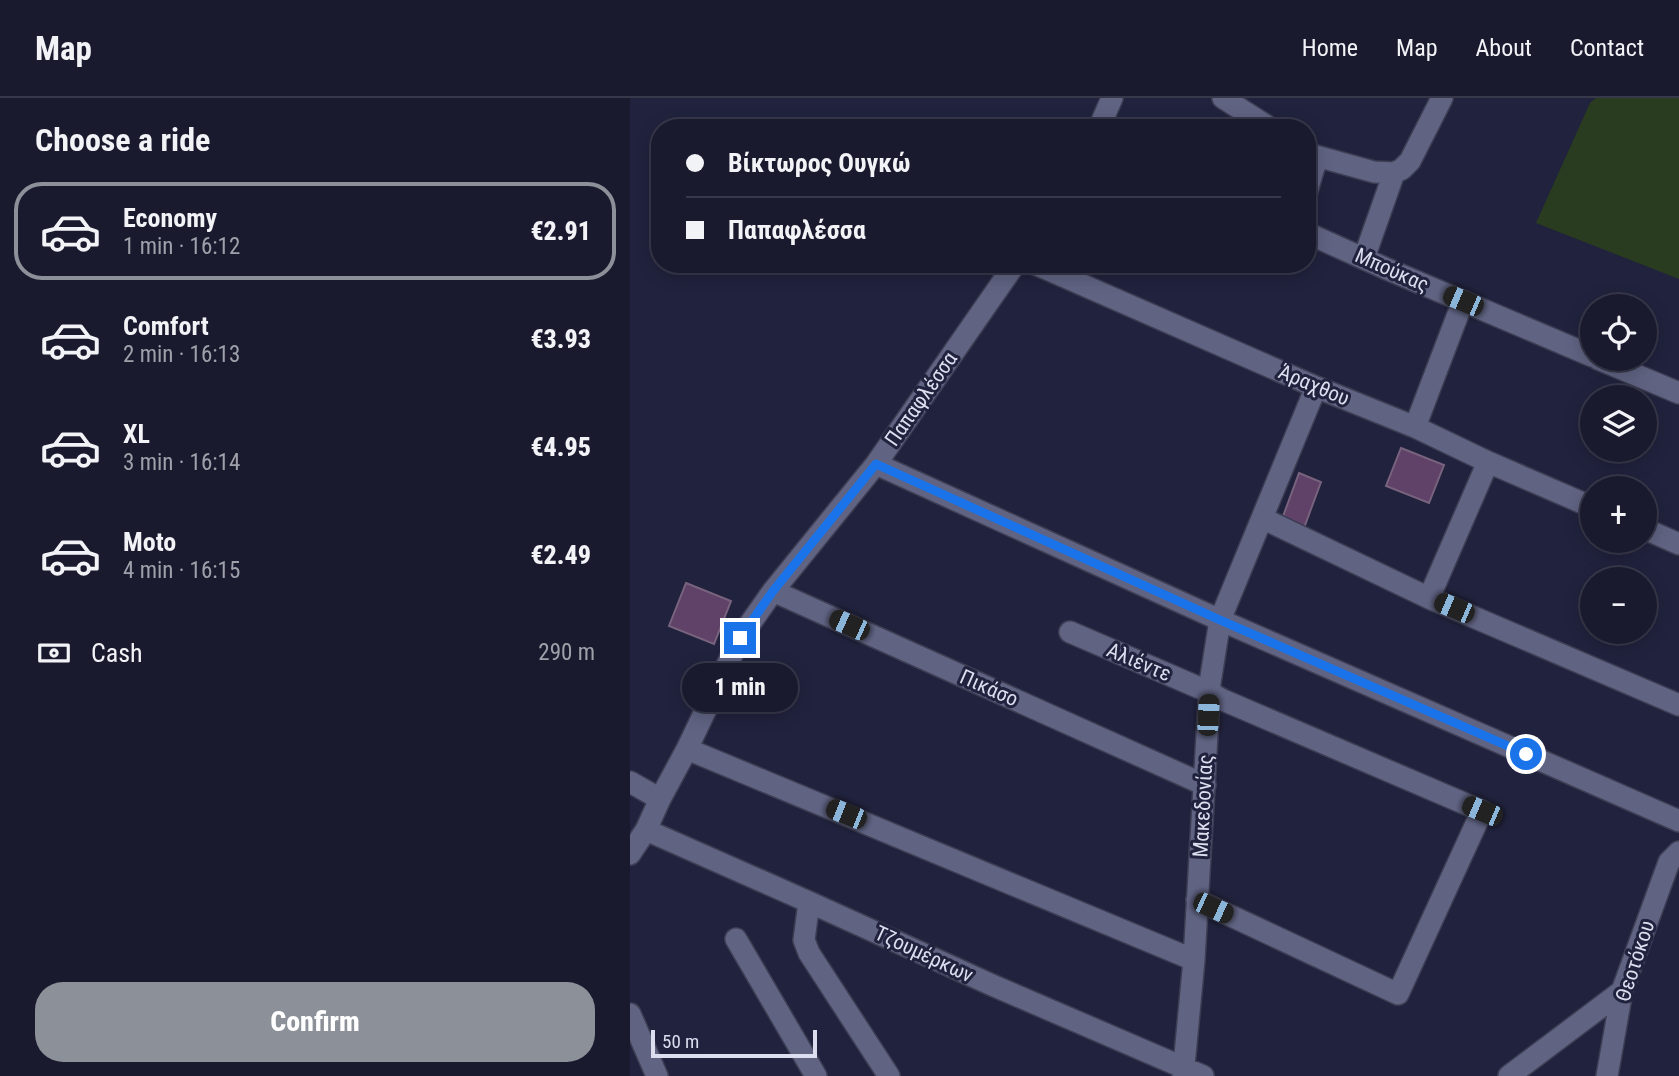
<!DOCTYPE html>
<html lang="en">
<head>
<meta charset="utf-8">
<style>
	:root { --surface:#191a2e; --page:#222336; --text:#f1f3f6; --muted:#9fa1aa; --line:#37384a; --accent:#8c9099 }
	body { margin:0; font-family:"Roboto Condensed",sans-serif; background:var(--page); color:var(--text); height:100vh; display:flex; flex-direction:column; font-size:26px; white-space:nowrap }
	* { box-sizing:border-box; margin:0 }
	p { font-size:23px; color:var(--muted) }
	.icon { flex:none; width:38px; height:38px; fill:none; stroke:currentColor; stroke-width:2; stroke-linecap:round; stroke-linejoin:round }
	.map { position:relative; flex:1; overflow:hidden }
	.panel { display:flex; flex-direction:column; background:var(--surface); width:630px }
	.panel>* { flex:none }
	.hud { position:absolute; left:21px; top:21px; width:665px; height:154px; border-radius:28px; box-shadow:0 4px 18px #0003,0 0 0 2px var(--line); display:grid; align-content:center; height:154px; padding:0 35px; background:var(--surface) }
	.tools { position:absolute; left:950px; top:196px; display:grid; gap:14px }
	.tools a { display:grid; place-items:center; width:77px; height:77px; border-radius:50%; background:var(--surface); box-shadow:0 4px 18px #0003,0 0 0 2px var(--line); font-size:35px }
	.scale { position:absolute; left:21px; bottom:18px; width:166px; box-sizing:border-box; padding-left:7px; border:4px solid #dcdef0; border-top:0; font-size:19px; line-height:24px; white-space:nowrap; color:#dcdef0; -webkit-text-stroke:5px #21223d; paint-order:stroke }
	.end { position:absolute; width:32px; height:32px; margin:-16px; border:9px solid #1a73e8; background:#fff; box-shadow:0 0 0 4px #fff }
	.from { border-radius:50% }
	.bubble { position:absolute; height:49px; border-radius:24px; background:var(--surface); box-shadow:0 4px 18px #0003,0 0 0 2px var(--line); font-size:23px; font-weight:800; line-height:49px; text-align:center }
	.car { position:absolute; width:21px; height:42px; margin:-21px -10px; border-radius:9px; box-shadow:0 0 5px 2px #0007; background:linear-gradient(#222 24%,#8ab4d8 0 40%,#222 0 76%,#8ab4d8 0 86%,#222 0) }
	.hud b { display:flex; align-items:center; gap:24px; height:66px; font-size:26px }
	.hud b+b { border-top:2px solid var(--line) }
	.hud i { width:18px; height:18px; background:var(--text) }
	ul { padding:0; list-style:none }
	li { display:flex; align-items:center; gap:21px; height:98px; margin:0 14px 10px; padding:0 21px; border:4px solid transparent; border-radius:28px }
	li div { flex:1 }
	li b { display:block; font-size:26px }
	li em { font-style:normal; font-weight:800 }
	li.selected { border-color:var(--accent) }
	li>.icon { width:63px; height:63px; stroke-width:1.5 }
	h2 { padding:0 35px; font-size:32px; line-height:84px }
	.pay { display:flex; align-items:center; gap:18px; height:77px; padding:0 35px; font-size:26px }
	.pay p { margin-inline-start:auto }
	.primary-button { display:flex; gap:14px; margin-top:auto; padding:14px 35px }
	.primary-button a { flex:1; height:80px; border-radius:28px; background:var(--accent); color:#fff; font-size:28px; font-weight:800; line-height:80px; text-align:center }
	header { display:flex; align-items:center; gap:42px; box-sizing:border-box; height:98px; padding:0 35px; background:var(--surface); border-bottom:2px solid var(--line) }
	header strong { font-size:33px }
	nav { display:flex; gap:38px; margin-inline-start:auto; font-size:24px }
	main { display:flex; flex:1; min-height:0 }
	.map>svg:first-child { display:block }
	.green { fill:#293c1f }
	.building { fill:#604168; stroke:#78637e; stroke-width:2 }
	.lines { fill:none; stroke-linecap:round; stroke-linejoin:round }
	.minor-casing { stroke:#3d3e54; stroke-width:24 }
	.minor { stroke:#606382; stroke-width:21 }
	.route { stroke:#1a73e8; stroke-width:9 }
	.labels { text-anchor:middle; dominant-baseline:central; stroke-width:6; stroke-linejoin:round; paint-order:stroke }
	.street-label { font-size:21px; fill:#dcdef0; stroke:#21223d }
</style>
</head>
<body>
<header>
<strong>Map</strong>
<nav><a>Home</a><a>Map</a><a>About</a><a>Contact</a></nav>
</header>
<main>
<section class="panel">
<h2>Choose a ride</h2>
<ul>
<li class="selected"><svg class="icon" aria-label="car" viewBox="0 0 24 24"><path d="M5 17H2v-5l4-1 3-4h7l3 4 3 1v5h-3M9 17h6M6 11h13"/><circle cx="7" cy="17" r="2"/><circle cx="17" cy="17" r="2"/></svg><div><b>Economy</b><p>1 min · 16:12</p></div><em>€2.91</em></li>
<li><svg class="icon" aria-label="car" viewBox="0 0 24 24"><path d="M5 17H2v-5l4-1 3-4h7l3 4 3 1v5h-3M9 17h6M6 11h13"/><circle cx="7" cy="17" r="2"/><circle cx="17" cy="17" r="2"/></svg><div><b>Comfort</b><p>2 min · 16:13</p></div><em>€3.93</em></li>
<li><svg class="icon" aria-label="car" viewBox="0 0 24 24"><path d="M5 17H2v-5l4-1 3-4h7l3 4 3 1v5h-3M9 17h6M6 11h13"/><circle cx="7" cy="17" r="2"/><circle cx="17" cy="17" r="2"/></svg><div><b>XL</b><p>3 min · 16:14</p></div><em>€4.95</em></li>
<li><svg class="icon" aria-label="car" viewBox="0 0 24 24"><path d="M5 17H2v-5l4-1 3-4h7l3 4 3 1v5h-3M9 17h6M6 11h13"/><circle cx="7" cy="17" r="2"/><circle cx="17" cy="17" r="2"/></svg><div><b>Moto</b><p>4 min · 16:15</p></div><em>€2.49</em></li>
</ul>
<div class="pay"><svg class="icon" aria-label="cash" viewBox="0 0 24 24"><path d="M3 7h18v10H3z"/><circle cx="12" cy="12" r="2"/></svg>Cash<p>290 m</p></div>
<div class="primary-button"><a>Confirm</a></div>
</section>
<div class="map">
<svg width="1049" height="978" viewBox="0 0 1049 978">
	<rect width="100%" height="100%" fill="#21223d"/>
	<!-- green -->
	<path class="green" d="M966,0H1049V181L906,125L960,5Z"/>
	<!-- building -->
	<path class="building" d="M771,350L814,367L799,405L756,388Z
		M669,375L691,384L674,430L652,421Z
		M56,485L101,503L84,546L39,528Z"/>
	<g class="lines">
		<!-- minor casing -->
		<g class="minor-casing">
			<path id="minor" d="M593,0L640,30
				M469,30L482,0
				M677,55L685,66L677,93
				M679,56L744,74L764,75L772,71L780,63L812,0
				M677,135L757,171L962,258
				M734,160L764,75
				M405,166L686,289L785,329L858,364L962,409
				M968,261L1049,295
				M785,329L833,203
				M246,366L590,522L1049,723
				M632,420L799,500L1049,607
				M1015,431L1049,446
				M143,493L575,687
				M799,500L858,364
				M440,534L579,594L593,602L852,713L768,896L567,802
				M57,651L564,862
				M0,684L30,701
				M16,732L179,804L362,887L573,978
				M0,756L16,732L30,701L57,651L110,540L143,493L246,366L385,166
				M179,804L174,842L179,855L259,978
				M106,841L186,978
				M0,916L27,978
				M553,978L564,862L580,585L590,522L686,289
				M879,978L992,893
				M977,978L992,893L1039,764L1049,754"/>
		</g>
		<!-- minor -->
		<use href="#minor" class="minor"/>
	</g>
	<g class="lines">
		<!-- route -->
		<path class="route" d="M110,540L143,493L246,366L590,522L896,656"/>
	</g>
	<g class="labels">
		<!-- street labels -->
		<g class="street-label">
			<text transform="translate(762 172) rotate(24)">Μπούκας</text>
			<text transform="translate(684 287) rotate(23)">Άραχθου</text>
			<text transform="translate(291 301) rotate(-55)">Παπαφλέσσα</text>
			<text transform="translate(509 564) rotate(23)">Αλιέντε</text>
			<text transform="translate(359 590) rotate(24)">Πικάσο</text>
			<text transform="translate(573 708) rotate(-87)">Μακεδονίας</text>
			<text transform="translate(294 856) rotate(25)">Τζουμέρκων</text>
			<text transform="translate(1005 863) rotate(-72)">Θεοτόκου</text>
		</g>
	</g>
</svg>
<div class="tools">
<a><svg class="icon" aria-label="locate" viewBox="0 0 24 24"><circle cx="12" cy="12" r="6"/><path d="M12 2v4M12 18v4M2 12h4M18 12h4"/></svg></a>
<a><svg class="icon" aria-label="layers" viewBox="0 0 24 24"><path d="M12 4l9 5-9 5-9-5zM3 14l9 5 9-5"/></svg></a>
<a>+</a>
<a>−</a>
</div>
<div class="scale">50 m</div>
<i class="end from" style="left:896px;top:656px"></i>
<i class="end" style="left:110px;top:540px"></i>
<div class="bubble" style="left:52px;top:565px;width:116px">1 min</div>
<i class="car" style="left:833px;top:203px;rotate:293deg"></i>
<i class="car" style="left:824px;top:510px;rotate:293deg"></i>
<i class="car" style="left:219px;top:527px;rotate:294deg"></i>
<i class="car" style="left:578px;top:617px;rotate:3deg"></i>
<i class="car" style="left:852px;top:713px;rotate:293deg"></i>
<i class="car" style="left:216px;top:716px;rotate:292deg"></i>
<i class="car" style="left:583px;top:810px;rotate:115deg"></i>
<div class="hud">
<b><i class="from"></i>Βίκτωρος Ουγκώ</b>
<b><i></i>Παπαφλέσσα</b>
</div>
</div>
</main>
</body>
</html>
